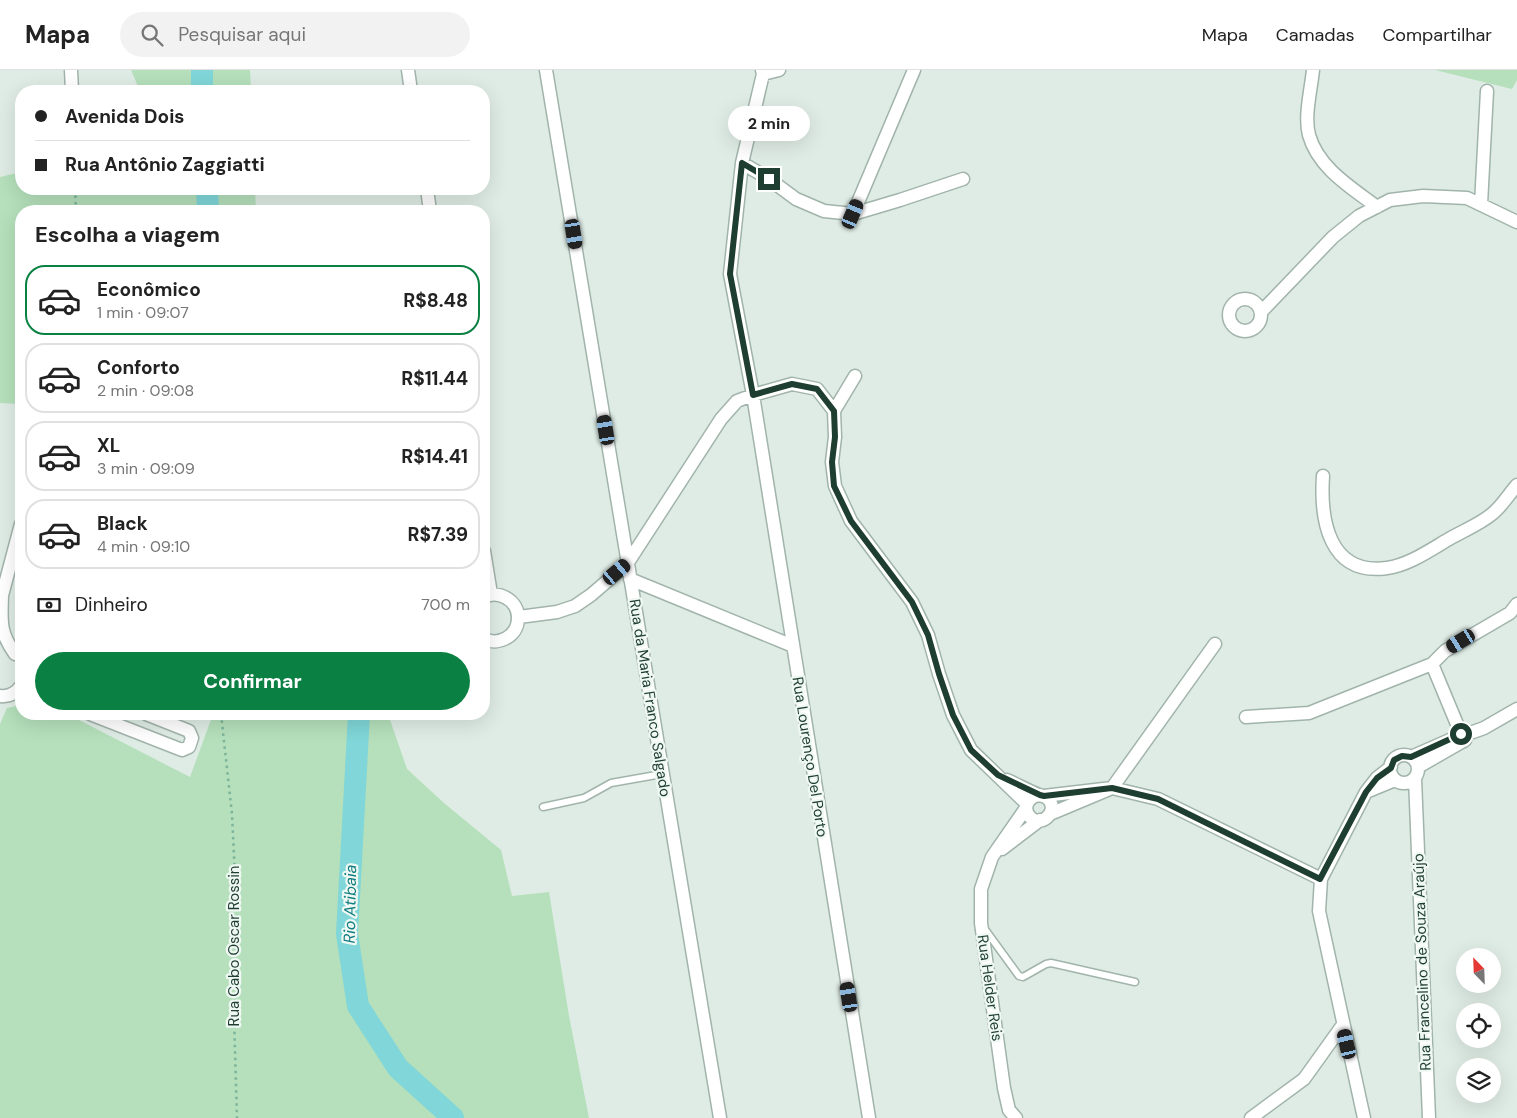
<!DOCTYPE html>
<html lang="pt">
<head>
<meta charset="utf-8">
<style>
	:root { --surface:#fff; --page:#f2f2f2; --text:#222; --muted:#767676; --line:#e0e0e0; --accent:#0b8043 }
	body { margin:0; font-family:"DM Sans",sans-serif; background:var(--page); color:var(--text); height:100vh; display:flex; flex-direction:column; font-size:19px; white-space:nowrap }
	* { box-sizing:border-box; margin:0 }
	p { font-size:16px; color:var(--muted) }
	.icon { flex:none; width:28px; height:28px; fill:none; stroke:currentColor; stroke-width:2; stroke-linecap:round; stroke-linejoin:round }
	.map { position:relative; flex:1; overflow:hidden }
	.panel { position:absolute; left:15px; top:135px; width:475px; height:515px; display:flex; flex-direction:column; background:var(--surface); border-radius:20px; box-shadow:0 5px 20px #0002 }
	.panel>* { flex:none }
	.banner { position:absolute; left:15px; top:15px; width:475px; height:110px; border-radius:20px; box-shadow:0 5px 20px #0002; display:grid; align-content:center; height:110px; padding:0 20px; background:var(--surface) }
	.needle { width:32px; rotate:337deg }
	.fabs { position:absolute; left:1456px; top:878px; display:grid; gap:10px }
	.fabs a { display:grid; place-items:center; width:45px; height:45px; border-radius:50%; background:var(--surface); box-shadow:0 5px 20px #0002; font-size:25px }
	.end { position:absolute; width:22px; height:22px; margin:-11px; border:6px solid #1e3e31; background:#fff; box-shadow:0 0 0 2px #fff }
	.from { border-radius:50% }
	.bubble { position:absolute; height:35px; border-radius:18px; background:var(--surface); box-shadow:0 5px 20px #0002; font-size:16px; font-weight:700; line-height:35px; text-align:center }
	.car { position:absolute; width:15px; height:30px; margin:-15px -8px; border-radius:6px; box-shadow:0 0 4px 1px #0007; background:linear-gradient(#222 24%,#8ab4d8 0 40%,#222 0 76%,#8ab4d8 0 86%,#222 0) }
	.banner b { display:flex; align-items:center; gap:18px; height:48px; font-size:19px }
	.banner b+b { border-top:1px solid var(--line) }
	.banner i { width:12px; height:12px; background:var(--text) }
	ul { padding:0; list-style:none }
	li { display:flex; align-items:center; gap:15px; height:70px; margin:0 10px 8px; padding:0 10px; border:2px solid var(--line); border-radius:20px }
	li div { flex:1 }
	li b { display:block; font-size:19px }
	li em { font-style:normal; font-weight:700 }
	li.active { border-color:var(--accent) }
	li>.icon { width:45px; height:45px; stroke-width:1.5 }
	h2 { padding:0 20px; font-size:22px; line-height:60px }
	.pay { display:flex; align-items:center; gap:12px; height:55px; padding:0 20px; font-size:19px }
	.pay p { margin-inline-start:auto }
	.action { display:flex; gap:10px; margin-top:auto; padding:10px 20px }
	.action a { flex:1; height:58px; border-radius:30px; background:var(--accent); color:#fff; font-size:20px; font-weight:700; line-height:58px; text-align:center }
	header { display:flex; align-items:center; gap:30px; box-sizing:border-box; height:70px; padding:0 25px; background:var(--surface); border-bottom:1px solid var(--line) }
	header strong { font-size:24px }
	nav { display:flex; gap:28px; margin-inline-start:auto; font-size:18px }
	.search { width:350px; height:45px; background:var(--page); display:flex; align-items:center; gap:12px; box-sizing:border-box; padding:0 18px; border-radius:28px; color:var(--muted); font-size:19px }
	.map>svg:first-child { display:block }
	.green { fill:#b5e0bb }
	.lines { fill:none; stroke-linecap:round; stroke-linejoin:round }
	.river { stroke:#80d6d8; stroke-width:22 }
	.service-casing { stroke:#a1b4ab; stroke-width:9 }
	.minor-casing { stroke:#a1b4ab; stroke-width:15 }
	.path { stroke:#7cb49b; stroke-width:2.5; stroke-dasharray:2.5 4; stroke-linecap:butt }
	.service { stroke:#fff; stroke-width:6 }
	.minor { stroke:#fff; stroke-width:12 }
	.route { stroke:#1e3e31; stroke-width:6 }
	.labels { text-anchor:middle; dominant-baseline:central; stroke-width:4.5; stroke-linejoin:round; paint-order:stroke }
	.street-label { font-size:15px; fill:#1e3e31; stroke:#f0f8f3 }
	.water-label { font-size:16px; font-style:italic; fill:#117d81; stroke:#f0f8f3 }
</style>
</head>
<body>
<header>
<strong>Mapa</strong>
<div class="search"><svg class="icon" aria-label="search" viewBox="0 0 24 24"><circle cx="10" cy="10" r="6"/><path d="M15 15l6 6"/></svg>Pesquisar aqui</div>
<nav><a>Mapa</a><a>Camadas</a><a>Compartilhar</a></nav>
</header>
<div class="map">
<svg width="1517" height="1048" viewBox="0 0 1517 1048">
	<rect width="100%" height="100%" fill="#dfece5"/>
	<!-- green -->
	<path class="green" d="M131,0H250L251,21H140Z
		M1435,0H1517V10L1512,19Z
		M21,102V119H255L256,141H21V334L0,333V107Z
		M21,635V644H63L75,648L190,707L212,647L204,644H388L407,699L444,733L501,780L512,826L549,822L569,946L589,1048H0V654L7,638Z"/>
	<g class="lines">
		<!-- river -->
		<path class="river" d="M202,21V0
			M207,119L208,141
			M359,644L347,864L358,936L398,998L453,1048"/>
		<!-- service casing -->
		<g class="service-casing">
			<path id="service" d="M543,737L584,728L611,713L662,704
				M984,858L1019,906L1023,907L1046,894L1051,893L1135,912"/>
		</g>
		<!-- minor casing -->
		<g class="minor-casing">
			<path id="minor" d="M71,0L72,21
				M408,0L411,21
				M546,0L720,1048
				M762,0L763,4L742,93L730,204L753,325L869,1048
				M1313,0C1311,20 1304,46 1309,65C1318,98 1352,118 1377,137
				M763,4L779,0
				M742,93L769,109L796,129L824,141L853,144L900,130L963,109
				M427,119L430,141
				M1481,134L1487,21
				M853,144L914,0
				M1229 245a16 16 0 1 1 32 0a16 16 0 1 1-32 0Z
				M1261,242L1333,167L1359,146L1390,130L1423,126L1467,128L1517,152
				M834,341L855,306
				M1323,406C1320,450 1329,506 1387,498C1409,495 1430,480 1449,469C1463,461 1480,454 1492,444C1502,436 1509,424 1517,415
				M484,481L491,524
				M630,509L793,576
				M2,526C1,553 0,563 15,584
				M484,527C499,520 518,530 518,548C518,566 499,576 484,569
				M0,533L21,454
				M519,547L557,542L575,536L591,525L627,494L721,349L737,331L753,325L792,314L817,319L834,341L835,367L832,392L835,416L851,451L912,532L928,565L939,604L953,645L971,680L1027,734
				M0,626C9,627 16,623 21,616
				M90,644L182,680L189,677L192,668L189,661L146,644
				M1246,647L1309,643L1432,594
				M1464,671L1432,594L1445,581L1510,543L1517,534
				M1390 699a14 14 0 1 1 28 0a14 14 0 1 1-28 0Z
				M1411,687L1461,665L1473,662L1484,658L1517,639
				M1418,697L1465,670
				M1415,709L1429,1048
				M1007,710C1018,715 1029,721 1039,725C1044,727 1043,725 1047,728C1060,738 1044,758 1031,748C1021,739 1028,726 1040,725
				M1366,722L1395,710
				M1044,726L1112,718L1158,729L1321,809
				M1050,744L1112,718L1215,574
				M1002,779L1040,750
				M1016,1048L1009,1040L1004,1018L981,853V819L992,787L1026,738
				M1251,1048L1304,1009L1342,956
				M1364,1048L1319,841L1321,809L1366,722L1377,708L1391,697"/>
		</g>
		<!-- path -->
		<path class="path" d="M75,119L76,141
			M221,644L232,744L237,849L234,947L237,1048"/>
		<!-- service -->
		<use href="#service" class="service"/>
		<!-- minor -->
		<use href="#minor" class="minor"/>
	</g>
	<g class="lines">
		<!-- route -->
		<path class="route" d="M769,109L742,93L730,204L753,325L792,314L817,319L834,341L835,367L832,392L834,416L851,451L912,532L928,565L939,604L953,645L971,680L998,705L1040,725L1044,726L1112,718L1158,729L1320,809L1366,722L1377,708L1391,698L1394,690L1402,686L1411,687L1461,664"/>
	</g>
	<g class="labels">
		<!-- street labels -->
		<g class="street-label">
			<text transform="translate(650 628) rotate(81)">Rua da Maria Franco Salgado</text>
			<text transform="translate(810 687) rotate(81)">Rua Lourenço Del Porto</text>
			<text transform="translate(234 876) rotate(-90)">Rua Cabo Oscar Rossin</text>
			<text transform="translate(1422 892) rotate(-92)">Rua Francelino de Souza Araújo</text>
			<text transform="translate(990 918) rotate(82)">Rua Helder Reis</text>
		</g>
		<!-- water labels -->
		<g class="water-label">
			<text transform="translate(350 834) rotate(-89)">Rio Atibaia</text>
		</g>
	</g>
</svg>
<div class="fabs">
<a><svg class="needle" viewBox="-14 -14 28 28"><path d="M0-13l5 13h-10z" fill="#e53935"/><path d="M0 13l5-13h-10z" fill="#767676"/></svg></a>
<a><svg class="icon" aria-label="locate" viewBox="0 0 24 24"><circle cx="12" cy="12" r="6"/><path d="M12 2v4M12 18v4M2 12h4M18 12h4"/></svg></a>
<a><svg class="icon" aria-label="layers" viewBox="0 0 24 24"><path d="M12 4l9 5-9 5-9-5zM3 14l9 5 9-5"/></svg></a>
</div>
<i class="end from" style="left:1461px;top:664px"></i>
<i class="end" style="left:769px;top:109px"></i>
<div class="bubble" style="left:728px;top:36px;width:82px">2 min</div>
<i class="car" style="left:853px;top:144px;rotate:23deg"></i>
<i class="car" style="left:574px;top:164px;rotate:171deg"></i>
<i class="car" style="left:606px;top:360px;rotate:351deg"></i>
<i class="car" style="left:617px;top:502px;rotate:50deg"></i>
<i class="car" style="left:1461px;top:571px;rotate:239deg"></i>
<i class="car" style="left:849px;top:927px;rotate:351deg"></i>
<i class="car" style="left:1347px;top:974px;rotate:347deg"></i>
<div class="banner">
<b><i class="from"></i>Avenida Dois</b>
<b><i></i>Rua Antônio Zaggiatti</b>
</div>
<section class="panel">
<h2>Escolha a viagem</h2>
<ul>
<li class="active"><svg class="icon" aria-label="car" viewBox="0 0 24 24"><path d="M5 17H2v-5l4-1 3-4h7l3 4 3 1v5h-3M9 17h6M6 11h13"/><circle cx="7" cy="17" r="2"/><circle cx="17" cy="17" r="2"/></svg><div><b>Econômico</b><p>1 min · 09:07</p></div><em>R$8.48</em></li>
<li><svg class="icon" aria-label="car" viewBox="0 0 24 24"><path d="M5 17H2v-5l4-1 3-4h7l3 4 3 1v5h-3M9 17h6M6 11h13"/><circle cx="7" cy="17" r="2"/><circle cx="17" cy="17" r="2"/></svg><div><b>Conforto</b><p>2 min · 09:08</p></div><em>R$11.44</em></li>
<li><svg class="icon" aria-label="car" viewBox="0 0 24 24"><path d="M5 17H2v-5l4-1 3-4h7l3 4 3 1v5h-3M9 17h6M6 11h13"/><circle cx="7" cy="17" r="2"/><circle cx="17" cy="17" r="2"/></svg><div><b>XL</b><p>3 min · 09:09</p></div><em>R$14.41</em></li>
<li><svg class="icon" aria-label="car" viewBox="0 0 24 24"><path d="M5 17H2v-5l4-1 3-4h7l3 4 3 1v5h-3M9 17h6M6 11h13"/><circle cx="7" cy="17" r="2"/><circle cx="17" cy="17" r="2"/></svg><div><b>Black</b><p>4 min · 09:10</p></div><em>R$7.39</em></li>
</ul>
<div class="pay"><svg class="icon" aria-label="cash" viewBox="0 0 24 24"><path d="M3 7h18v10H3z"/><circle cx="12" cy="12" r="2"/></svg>Dinheiro<p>700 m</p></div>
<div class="action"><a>Confirmar</a></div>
</section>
</div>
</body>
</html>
